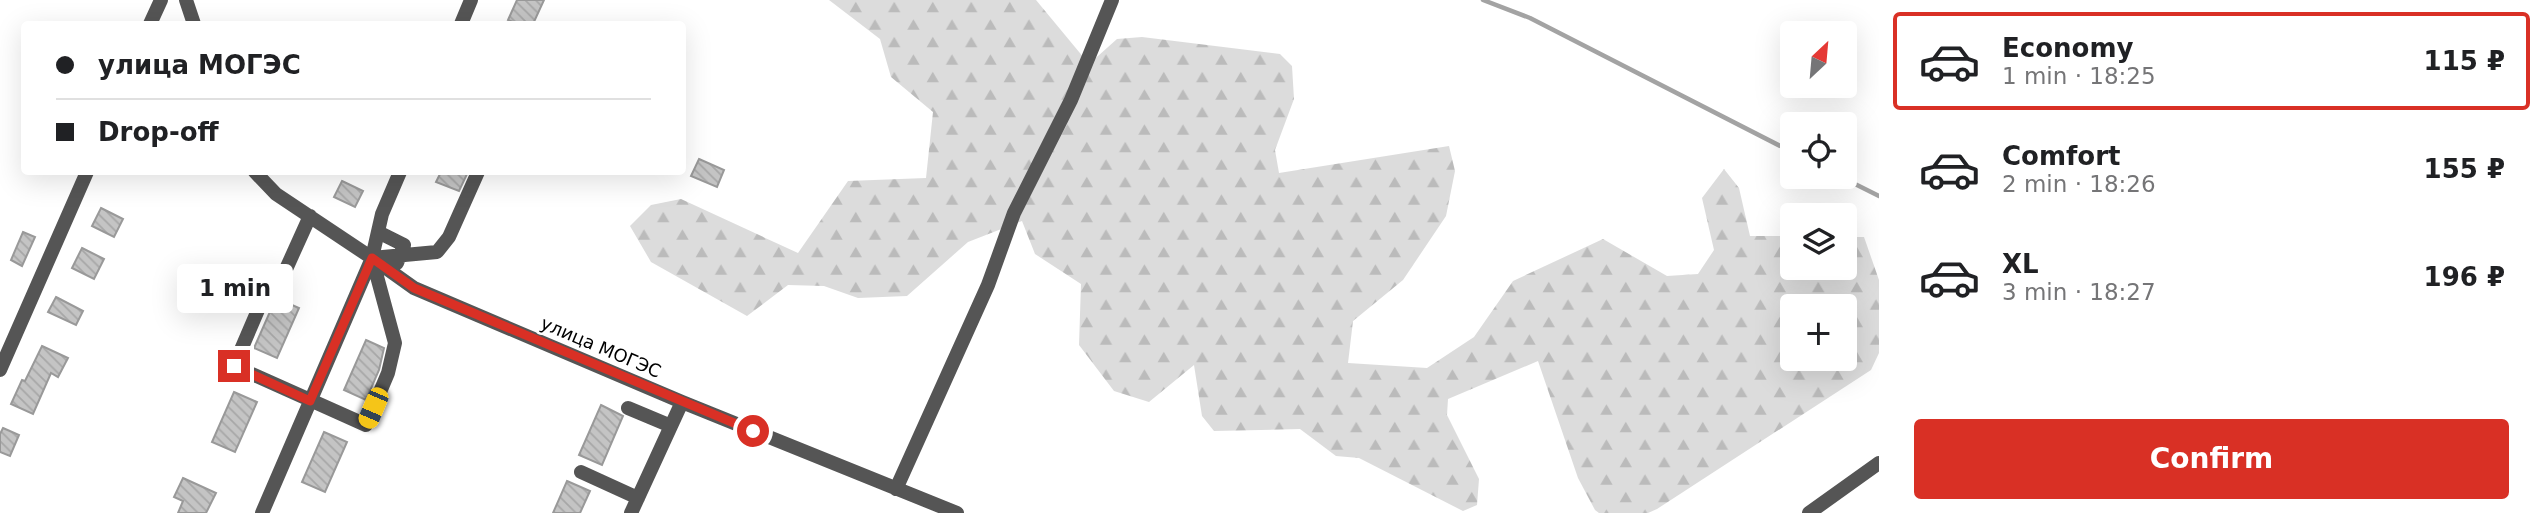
<!DOCTYPE html>
<html lang="en">
<head>
<meta charset="utf-8">
<style>
	:root { --surface:#fff; --page:#f2f2f2; --text:#202124; --muted:#757577; --line:#e0e0e0; --accent:#d93025 }
	body { margin:0; font-family:"DejaVu Sans",sans-serif; background:var(--page); color:var(--text); height:100vh; display:flex; flex-direction:column; font-size:26px; white-space:nowrap }
	* { box-sizing:border-box; margin:0 }
	p { font-size:23px; color:var(--muted) }
	.icon { flex:none; width:38px; height:38px; fill:none; stroke:currentColor; stroke-width:2; stroke-linecap:round; stroke-linejoin:round }
	.map { position:relative; flex:1; overflow:hidden }
	.sheet { display:flex; flex-direction:column; background:var(--surface); width:665px }
	.sheet>* { flex:none }
	.hud { position:absolute; left:21px; top:21px; width:665px; height:154px; border-radius:7px; box-shadow:0 7px 28px #0002; display:grid; align-content:center; height:154px; padding:0 35px; background:var(--surface) }
	.needle { width:46px; rotate:26deg }
	.buttons { position:absolute; left:1780px; top:21px; display:grid; gap:14px }
	.buttons a { display:grid; place-items:center; width:77px; height:77px; border-radius:7px; background:var(--surface); box-shadow:0 7px 28px #0002; font-size:35px }
	.end { position:absolute; width:32px; height:32px; margin:-16px; border:9px solid #d93025; background:#fff; box-shadow:0 0 0 4px #fff }
	.from { border-radius:50% }
	.bubble { position:absolute; height:49px; border-radius:7px; background:var(--surface); box-shadow:0 7px 28px #0002; font-size:23px; font-weight:700; line-height:49px; text-align:center }
	.car { position:absolute; width:21px; height:42px; margin:-21px -10px; border-radius:9px; box-shadow:0 0 5px 2px #0007; background:linear-gradient(#f5c518 24%,#345 0 40%,#f5c518 0 76%,#345 0 86%,#f5c518 0) }
	.hud b { display:flex; align-items:center; gap:24px; height:66px; font-size:26px }
	.hud b+b { border-top:2px solid var(--line) }
	.hud i { width:18px; height:18px; background:var(--text) }
	ul { padding:12px 0 0; list-style:none }
	li { display:flex; align-items:center; gap:21px; height:98px; margin:0 14px 10px; padding:0 21px; border:4px solid transparent; border-radius:7px }
	li div { flex:1 }
	li b { display:block; font-size:26px }
	li em { font-style:normal; font-weight:700 }
	li.current { border-color:var(--accent) }
	li>.icon { width:63px; height:63px; stroke-width:1.5 }
	.primary-button { display:flex; gap:14px; margin-top:auto; padding:14px 35px }
	.primary-button a { flex:1; height:80px; border-radius:7px; background:var(--accent); color:#fff; font-size:28px; font-weight:700; line-height:80px; text-align:center }
	main { display:flex; flex:1; min-height:0 }
	.map>svg:first-child { display:block }
	.forest { fill:url(#forest-firs); fill-rule:evenodd }
	.lines { fill:none; stroke-linecap:round; stroke-linejoin:round }
	.stream { stroke:#a3a3a3; stroke-width:4.5 }
	.building { fill:url(#building-back-hatch); stroke:#999; stroke-width:2 }
	.minor { stroke:#555; stroke-width:14 }
	.route { stroke:#d93025; stroke-width:9 }
	.labels { text-anchor:middle; dominant-baseline:central; stroke-width:5; stroke-linejoin:round; paint-order:stroke }
	.street-label { font-size:18px; fill:#000; stroke:#fff }
</style>
</head>
<body>
<main>
<div class="map">
<svg width="1879" height="513" viewBox="0 0 1879 513">
	<defs>
		<pattern id="forest-firs" width="22" height="20" patternUnits="userSpaceOnUse" patternTransform="scale(1.75)"><rect width="22" height="20" fill="#dcdcdc"/><path d="M5 1l3.5 6h-7zM16 11l3.5 6h-7z" fill="#bbb"/></pattern>
		<pattern id="building-back-hatch" width="6" height="6" patternUnits="userSpaceOnUse" patternTransform="scale(1.75)"><rect width="6" height="6" fill="#c4c4c4"/><path d="M-1 5l2 2M0 0l6 6M5-1l2 2" fill="none" stroke="#a7a7a7"/></pattern>
	</defs>
	<rect width="100%" height="100%" fill="#fff"/>
	<!-- forest -->
	<path class="forest" d="M829,0H1036L1089,64L1117,39L1142,37L1280,54L1292,66L1294,99L1275,150L1279,173L1449,146L1455,171L1446,216L1403,280L1353,321L1348,363L1427,368L1474,337L1513,281L1603,239L1667,276L1698,274L1714,250L1702,198L1724,169L1739,188L1750,236H1792V268H1844L1845,237H1864L1879,280V353L1871,370L1657,509L1648,513H1599L1595,510L1578,478L1538,361L1448,399L1447,415L1479,479L1477,505L1463,511L1359,458L1336,456L1300,429L1214,431L1202,416L1194,365L1149,402L1114,391L1079,345L1081,284L1035,254L1022,221L968,242L907,296L858,298L824,286L788,285L747,316L651,262L630,226L651,205L681,199L798,253L848,181L926,178L933,112L891,77L880,39ZM1792,306H1844V359H1792Z"/>
	<g class="lines">
		<!-- stream -->
		<path class="stream" d="M1483,0L1530,18L1792,152
			M1841,177L1879,196"/>
	</g>
	<!-- building -->
	<path class="building" d="M517,0H544L533,24H518L508,20Z
		M699,159L724,170L717,187L691,176Z
		M441,172H468L459,191L436,182Z
		M342,181L363,191L355,207L334,197Z
		M101,208L123,219L114,237L92,226Z
		M23,232L35,237L22,266L11,260Z
		M82,248L104,259L94,279L72,268Z
		M56,297L83,311L76,325L48,312Z
		M276,298L299,308L277,358L254,348Z
		M366,340L384,348L379,370L366,400L344,390Z
		M42,346L68,358L58,377L51,373L33,414L11,404L22,380L25,381Z
		M234,392L257,402L235,452L212,442Z
		M601,405L623,416L602,465L579,455Z
		M3,428L19,435L10,456L0,452V434Z
		M324,432L347,442L325,492L302,482Z
		M183,478L216,493L206,513H178L183,501L174,497Z
		M567,481L590,491L580,513H553Z"/>
	<g class="lines">
		<!-- minor -->
		<path class="minor" d="M186,0L194,24
			M150,24L161,0
			M461,24L471,0
			M255,172L276,194L372,258L414,288L682,402L957,513
			M310,216L282,278L264,296L234,366L366,425L388,373L395,343L372,258
			M378,232L404,245L397,263
			M372,258L437,252L449,237L478,172
			M0,370L87,172
			M628,408L671,426
			M581,472L638,498
			M896,489L988,285L1014,213L1071,100L1112,0
			M262,513L372,258L382,214L400,172
			M631,513L682,402
			M1809,513L1879,463"/>
	</g>
	<g class="lines">
		<!-- route -->
		<path class="route" d="M234,366L310,401L372,258L414,288L753,431"/>
	</g>
	<g class="labels">
		<!-- street labels -->
		<g class="street-label">
			<text transform="translate(601 347) rotate(23)">улица МОГЭС</text>
		</g>
	</g>
</svg>
<div class="buttons">
<a><svg class="needle" viewBox="-14 -14 28 28"><path d="M0-13l5 13h-10z" fill="#e53935"/><path d="M0 13l5-13h-10z" fill="#757577"/></svg></a>
<a><svg class="icon" aria-label="locate" viewBox="0 0 24 24"><circle cx="12" cy="12" r="6"/><path d="M12 2v4M12 18v4M2 12h4M18 12h4"/></svg></a>
<a><svg class="icon" aria-label="layers" viewBox="0 0 24 24"><path d="M12 4l9 5-9 5-9-5zM3 14l9 5 9-5"/></svg></a>
<a>+</a>
</div>
<i class="end from" style="left:753px;top:431px"></i>
<i class="end" style="left:234px;top:366px"></i>
<div class="bubble" style="left:177px;top:264px;width:116px">1 min</div>
<i class="car" style="left:373px;top:408px;rotate:203deg"></i>
<div class="hud">
<b><i class="from"></i>улица МОГЭС</b>
<b><i></i>Drop-off</b>
</div>
</div>
<section class="sheet">
<ul>
<li class="current"><svg class="icon" aria-label="car" viewBox="0 0 24 24"><path d="M5 17H2v-5l4-1 3-4h7l3 4 3 1v5h-3M9 17h6M6 11h13"/><circle cx="7" cy="17" r="2"/><circle cx="17" cy="17" r="2"/></svg><div><b>Economy</b><p>1 min · 18:25</p></div><em>115 ₽</em></li>
<li><svg class="icon" aria-label="car" viewBox="0 0 24 24"><path d="M5 17H2v-5l4-1 3-4h7l3 4 3 1v5h-3M9 17h6M6 11h13"/><circle cx="7" cy="17" r="2"/><circle cx="17" cy="17" r="2"/></svg><div><b>Comfort</b><p>2 min · 18:26</p></div><em>155 ₽</em></li>
<li><svg class="icon" aria-label="car" viewBox="0 0 24 24"><path d="M5 17H2v-5l4-1 3-4h7l3 4 3 1v5h-3M9 17h6M6 11h13"/><circle cx="7" cy="17" r="2"/><circle cx="17" cy="17" r="2"/></svg><div><b>XL</b><p>3 min · 18:27</p></div><em>196 ₽</em></li>
</ul>
<div class="primary-button"><a>Confirm</a></div>
</section>
</main>
</body>
</html>
